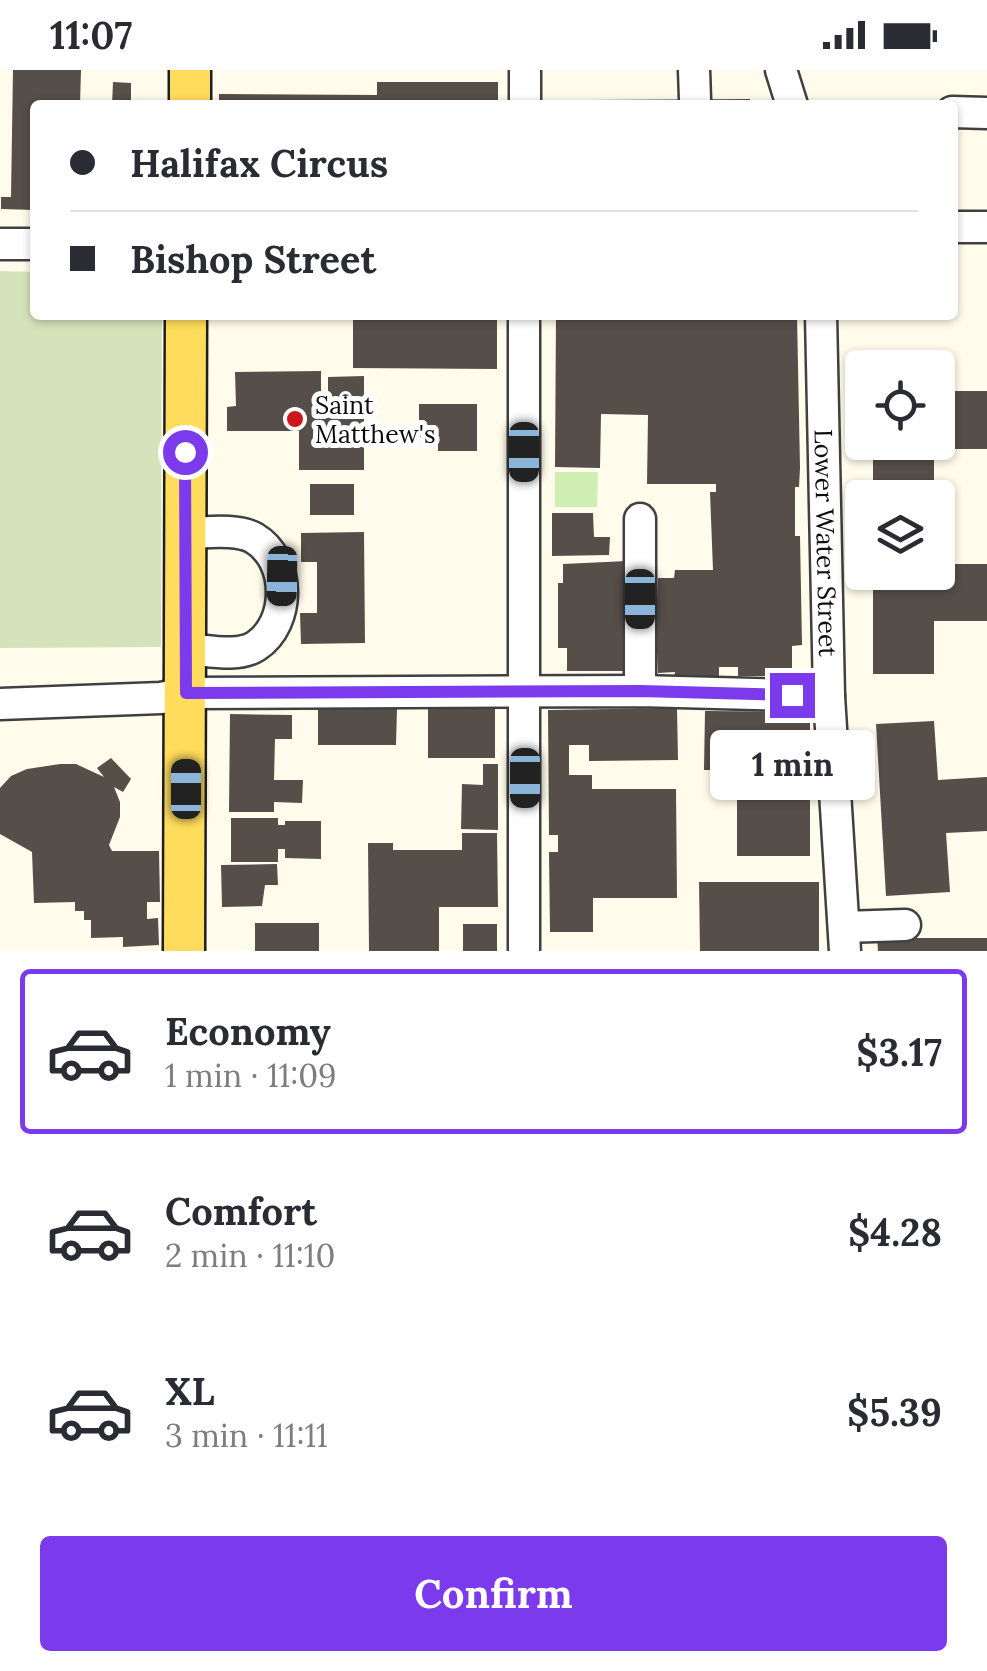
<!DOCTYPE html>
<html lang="en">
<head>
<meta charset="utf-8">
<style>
	:root { --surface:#fff; --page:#f7f7f7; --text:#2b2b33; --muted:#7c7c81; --line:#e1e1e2; --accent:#7c3aed }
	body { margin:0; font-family:Lora,serif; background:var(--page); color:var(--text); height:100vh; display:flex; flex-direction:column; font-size:38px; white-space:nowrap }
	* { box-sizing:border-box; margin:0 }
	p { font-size:32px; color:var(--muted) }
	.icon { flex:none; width:55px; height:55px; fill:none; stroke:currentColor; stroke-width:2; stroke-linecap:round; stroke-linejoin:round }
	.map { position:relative; height:881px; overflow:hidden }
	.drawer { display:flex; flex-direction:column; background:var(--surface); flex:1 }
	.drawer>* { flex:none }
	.banner { position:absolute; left:30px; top:30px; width:928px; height:220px; border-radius:10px; box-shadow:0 2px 8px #0004; display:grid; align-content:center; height:220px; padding:0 40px; background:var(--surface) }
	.controls { position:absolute; left:845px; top:280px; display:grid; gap:20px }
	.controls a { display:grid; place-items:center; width:110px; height:110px; border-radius:10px; background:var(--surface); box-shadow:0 2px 8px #0004; font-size:50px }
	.end { position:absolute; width:45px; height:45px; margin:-22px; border:12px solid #7c3aed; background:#fff; box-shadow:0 0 0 5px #fff }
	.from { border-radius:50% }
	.bubble { position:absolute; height:70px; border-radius:10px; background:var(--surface); box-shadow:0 2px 8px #0004; font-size:32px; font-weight:700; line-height:70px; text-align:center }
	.car { position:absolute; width:30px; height:60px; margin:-30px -15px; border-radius:12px; box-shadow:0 0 8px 2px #0007; background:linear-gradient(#222 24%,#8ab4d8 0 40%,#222 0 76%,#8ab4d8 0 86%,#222 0) }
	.banner b { display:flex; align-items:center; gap:35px; height:95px; font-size:38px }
	.banner b+b { border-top:2px solid var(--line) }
	.banner i { width:25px; height:25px; background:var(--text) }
	ul { padding:18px 0 0; list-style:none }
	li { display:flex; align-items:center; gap:30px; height:165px; margin:0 20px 15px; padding:0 20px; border:5px solid transparent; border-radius:10px }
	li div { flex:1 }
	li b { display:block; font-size:38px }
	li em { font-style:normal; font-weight:700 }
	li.current { border-color:var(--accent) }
	li>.icon { width:90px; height:90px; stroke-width:1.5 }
	.primary-button { display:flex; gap:20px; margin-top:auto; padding:20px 40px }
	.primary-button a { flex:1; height:115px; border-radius:10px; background:var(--accent); color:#fff; font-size:40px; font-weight:700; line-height:115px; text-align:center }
	.status { display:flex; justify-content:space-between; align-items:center; height:70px; padding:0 50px; background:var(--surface); direction:ltr }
	.status svg { height:28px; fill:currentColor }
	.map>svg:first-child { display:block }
	.green { fill:#cfeeb2 }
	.cemetery { fill:#d5e3bb }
	.building { fill:#564e48 }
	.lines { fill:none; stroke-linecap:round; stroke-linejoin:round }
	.minor-casing { stroke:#404040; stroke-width:35 }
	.major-casing { stroke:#1e1e1e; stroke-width:45 }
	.minor { stroke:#fff; stroke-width:30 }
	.major { stroke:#ffdc5c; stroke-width:40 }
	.route { stroke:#7c3aed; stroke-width:12 }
	.poi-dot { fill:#cb171a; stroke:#fff; stroke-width:4 }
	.labels { text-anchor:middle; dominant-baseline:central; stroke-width:10; stroke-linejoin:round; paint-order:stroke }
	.poi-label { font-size:25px; fill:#0d0d0d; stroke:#fff; text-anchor:start }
	.street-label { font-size:25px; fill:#0d0d0d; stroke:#fff }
</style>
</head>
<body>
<div class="status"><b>11:07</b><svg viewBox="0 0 49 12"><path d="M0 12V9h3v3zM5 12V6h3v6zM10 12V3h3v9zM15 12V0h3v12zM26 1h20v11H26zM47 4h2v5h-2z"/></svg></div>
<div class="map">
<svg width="987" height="881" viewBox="0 0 987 881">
	<rect width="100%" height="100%" fill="#fffcec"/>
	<!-- green -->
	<path class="green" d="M555,402H598L597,437H555Z"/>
	<!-- cemetery -->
	<path class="cemetery" d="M0,201L35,202V245H162L161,577L0,578Z"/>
	<!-- building -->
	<path class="building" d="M13,0H81L80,35H35V140L1,139V127H11Z
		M113,12L131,13V35H112Z
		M377,12H498V35H219V24L377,25Z
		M750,29V35L573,33L587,30Z
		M353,245H497V299L353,298Z
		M556,245H797L800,398L799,417H795V466H800L802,575L792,576V603H787V606H738V597H719V607H674L675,602L658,603L657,581H646L645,530H657L658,508H674L675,500H713L710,422H716V414H647L648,345L601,344L600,398L555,397Z
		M321,301V322H328V307L364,306V400H299V361H227V337L236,336L235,302Z
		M938,321H987V379H934V428H873V372H938Z
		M419,334H477V381H438V367H419Z
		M310,414H354V445H310Z
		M552,443H593L594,467H610L609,485L552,486Z
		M364,462L365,573L301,574L300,543H317V492H301V463Z
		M627,491V601H567V578H558V513H563V494Z
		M938,494H987V551H934V604H873V502H938Z
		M428,636H495V688H428Z
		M318,638L397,639L396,675H318Z
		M677,638L678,690L589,691V675H569V705H592V719H676L677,828H593V862H550L549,782H558V765H549L548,640Z
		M705,641L810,642V786H737V700H704Z
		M230,644L292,645V669H275L274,710H303L302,733L274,732V742H229Z
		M934,651L938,710L987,707V761L946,763L950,822L886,826L876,654Z
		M111,688L131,709L123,722L114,717L120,732V747L109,775L112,781H159L160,832H147V849L158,848L159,875L123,877V867L91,868V850H84V841H75V832L34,833L32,782L0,764V718L11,706L27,699L60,694H76L104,707L97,698Z
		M483,694H498V760L461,759L462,714L483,715Z
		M231,748H278V755H285V751H321V789L285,788V779H278V792H231Z
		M462,763H497L498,837H439V881H369L368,773H393V780H462Z
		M277,794L278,815H265L262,836L222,837L221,795Z
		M699,812H819V881H700Z
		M255,853H319V881H255Z
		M463,854H497V881H463Z
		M877,868H987V881H878Z"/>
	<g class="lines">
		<!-- minor casing -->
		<g class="minor-casing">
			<g id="minor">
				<path d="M694,0L695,29"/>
				<path d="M781,0L792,35"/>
				<path d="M525,35V0"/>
				<path d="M952,42L987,43"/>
				<path d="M952,157H987"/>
				<path d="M0,174H35"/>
				<path d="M524,245V881"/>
				<path id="s1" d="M821,245L829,626L845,881"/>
				<path d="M184,463C205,463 236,458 254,468C291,490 291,553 256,576C238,588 207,580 186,579"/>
				<path d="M640,621V449"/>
				<path d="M0,634L161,628L186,623L640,621L829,626"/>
				<path d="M844,857L905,855"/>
			</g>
		</g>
		<!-- major casing -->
		<g class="major-casing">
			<path id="major" d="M190,35V0
				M184,881L186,245"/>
		</g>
		<!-- minor -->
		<use href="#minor" class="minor"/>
		<!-- major -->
		<use href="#major" class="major"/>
	</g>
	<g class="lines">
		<!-- route -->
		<path class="route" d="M185,382L186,623L640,621L792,625"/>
	</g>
	<!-- markers -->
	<circle class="poi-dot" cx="295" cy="349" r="10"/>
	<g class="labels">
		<!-- poi labels -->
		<g class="poi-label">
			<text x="315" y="335">Saint<tspan x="315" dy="29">Matthew's</tspan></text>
		</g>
		<!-- street labels -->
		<g class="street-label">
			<text stroke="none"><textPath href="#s1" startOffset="228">Lower Water Street</textPath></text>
		</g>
	</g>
</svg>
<div class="controls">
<a><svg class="icon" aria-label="locate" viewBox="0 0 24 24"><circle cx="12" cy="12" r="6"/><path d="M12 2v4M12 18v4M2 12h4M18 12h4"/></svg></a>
<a><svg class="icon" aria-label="layers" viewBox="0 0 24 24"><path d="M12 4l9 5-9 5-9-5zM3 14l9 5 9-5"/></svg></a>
</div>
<i class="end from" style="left:185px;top:382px"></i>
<i class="end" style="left:792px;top:625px"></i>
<div class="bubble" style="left:710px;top:660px;width:165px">1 min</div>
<i class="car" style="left:524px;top:382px;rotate:180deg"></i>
<i class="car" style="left:282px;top:506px;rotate:181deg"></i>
<i class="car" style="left:640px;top:529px;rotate:180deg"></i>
<i class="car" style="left:525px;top:708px;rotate:180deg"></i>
<i class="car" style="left:186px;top:719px;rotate:0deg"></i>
<div class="banner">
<b><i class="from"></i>Halifax Circus</b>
<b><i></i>Bishop Street</b>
</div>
</div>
<section class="drawer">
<ul>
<li class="current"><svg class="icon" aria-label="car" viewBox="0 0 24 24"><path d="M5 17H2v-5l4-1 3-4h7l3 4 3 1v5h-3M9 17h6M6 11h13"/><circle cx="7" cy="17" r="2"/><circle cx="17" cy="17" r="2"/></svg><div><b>Economy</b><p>1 min · 11:09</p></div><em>$3.17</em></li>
<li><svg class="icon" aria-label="car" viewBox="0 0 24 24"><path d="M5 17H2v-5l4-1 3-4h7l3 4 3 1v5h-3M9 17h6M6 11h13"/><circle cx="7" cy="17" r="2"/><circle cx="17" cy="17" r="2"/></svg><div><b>Comfort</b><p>2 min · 11:10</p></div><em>$4.28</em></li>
<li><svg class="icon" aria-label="car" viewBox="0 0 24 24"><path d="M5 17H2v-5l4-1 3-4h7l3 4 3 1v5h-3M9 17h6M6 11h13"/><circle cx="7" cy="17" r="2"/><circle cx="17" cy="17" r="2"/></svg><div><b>XL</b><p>3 min · 11:11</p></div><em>$5.39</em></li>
</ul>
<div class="primary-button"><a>Confirm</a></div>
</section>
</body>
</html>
